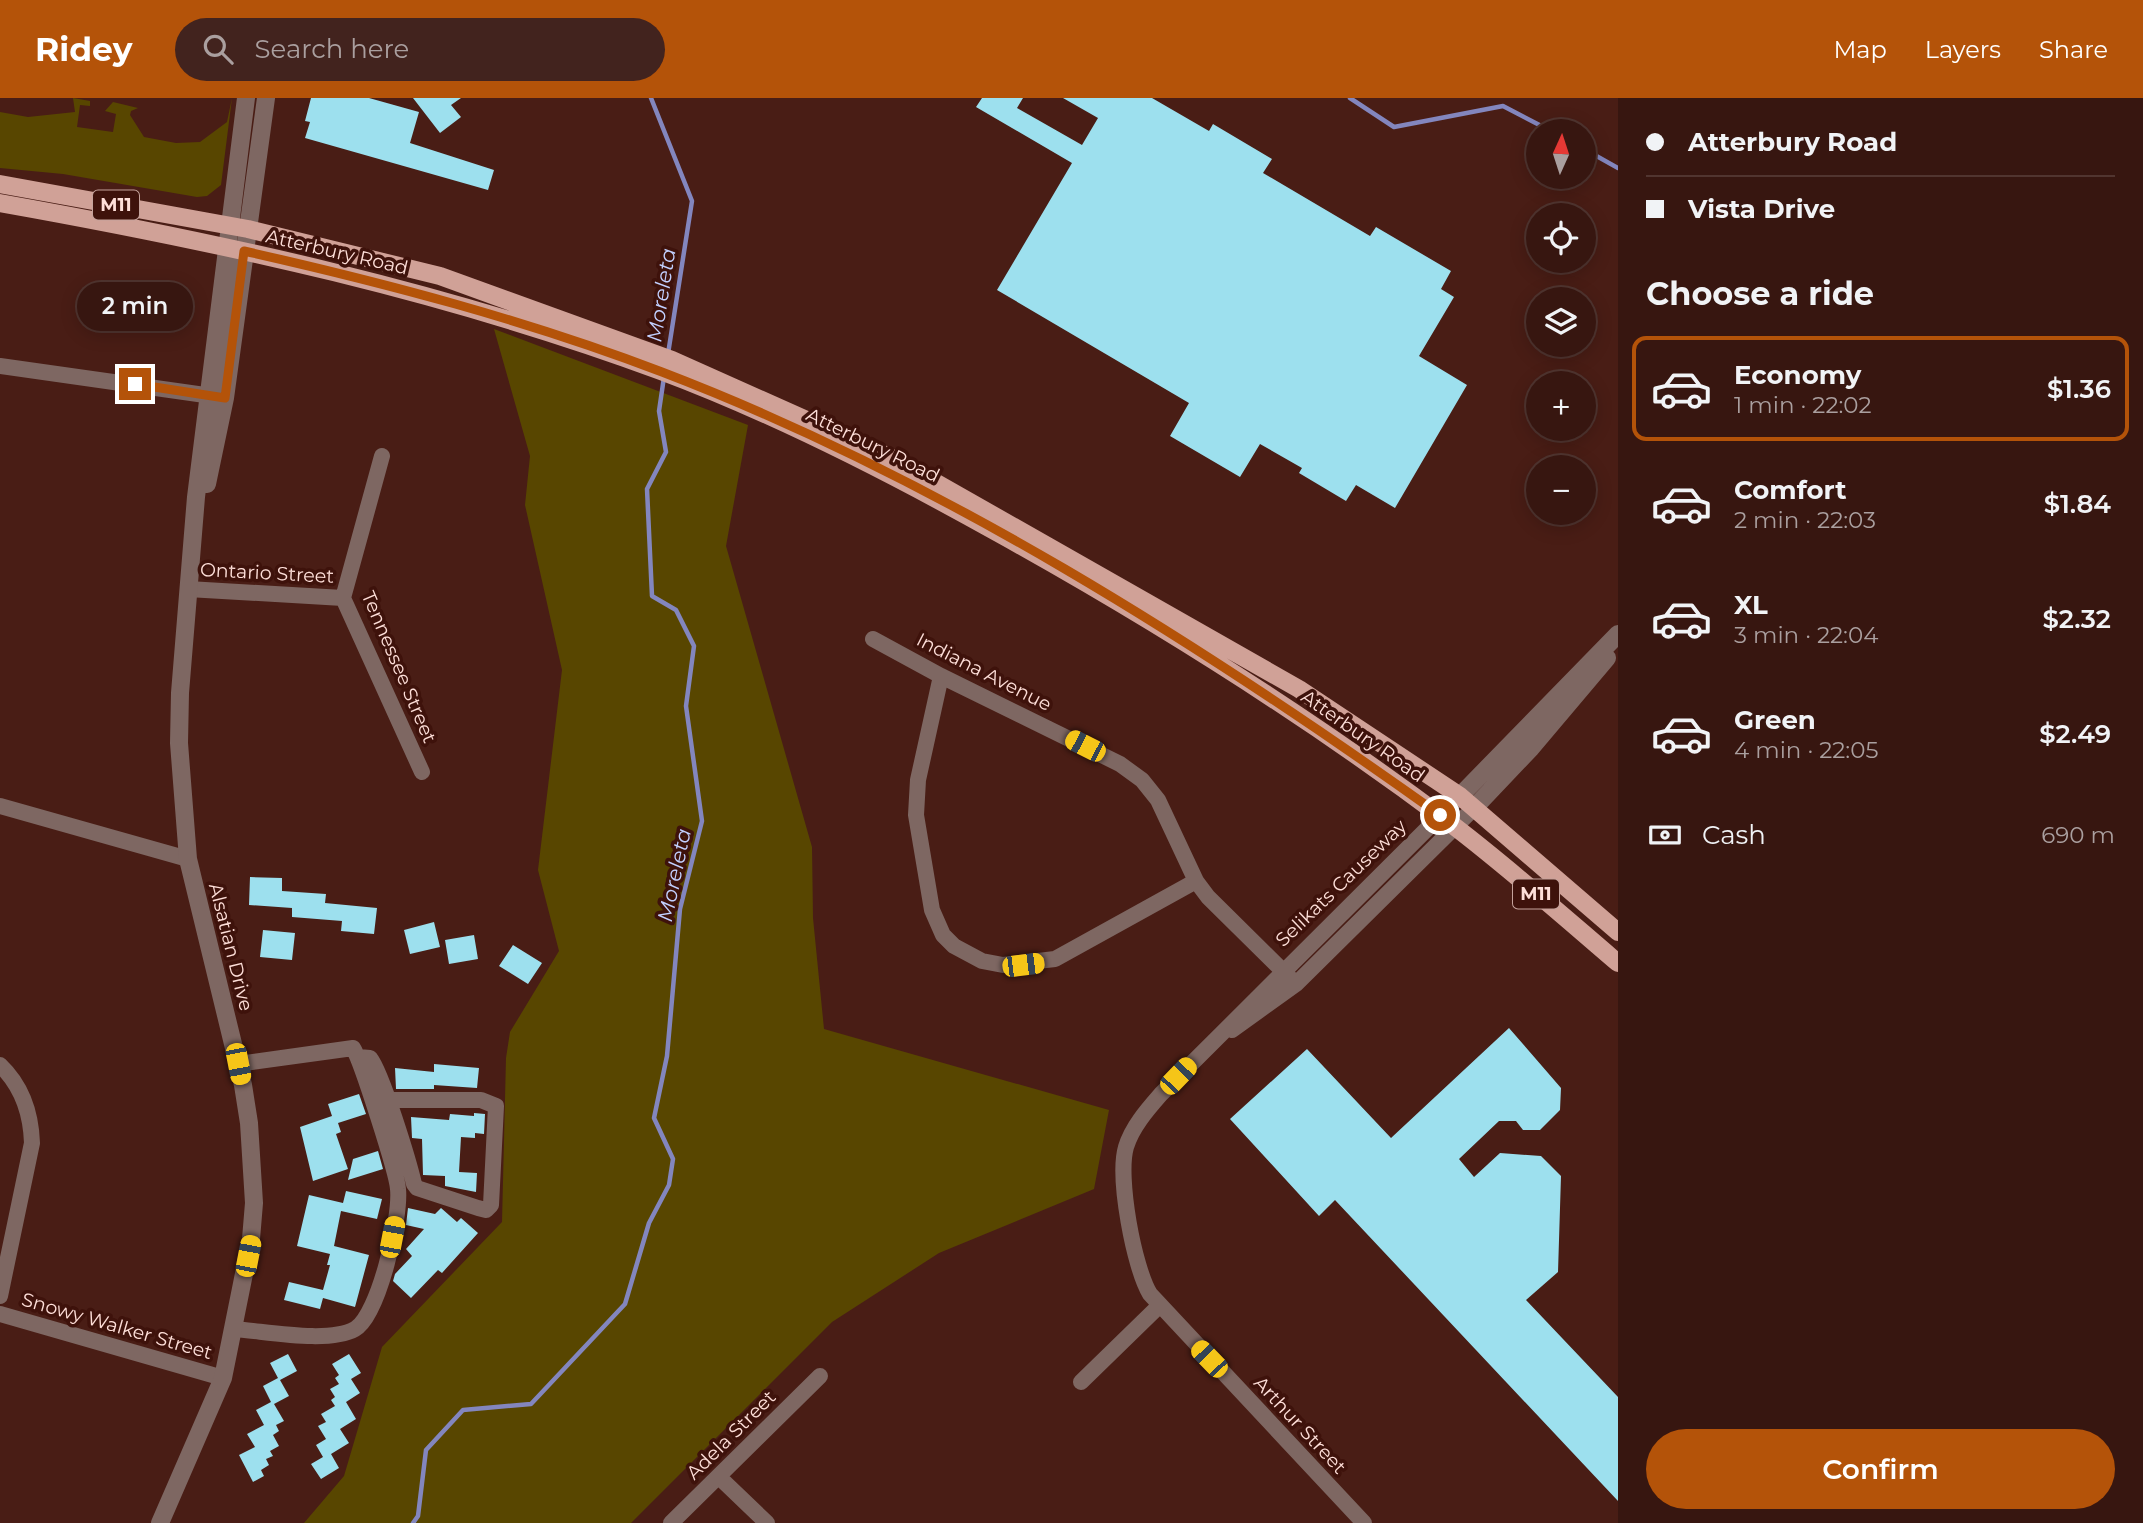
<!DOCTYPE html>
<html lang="en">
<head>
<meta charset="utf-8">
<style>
	:root { --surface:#371610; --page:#42231e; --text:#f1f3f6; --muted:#aa9f9f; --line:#513530; --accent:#b45309 }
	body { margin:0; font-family:Montserrat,sans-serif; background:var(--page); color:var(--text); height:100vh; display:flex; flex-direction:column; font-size:26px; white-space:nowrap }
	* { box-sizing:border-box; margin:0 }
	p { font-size:23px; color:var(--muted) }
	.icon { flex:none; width:38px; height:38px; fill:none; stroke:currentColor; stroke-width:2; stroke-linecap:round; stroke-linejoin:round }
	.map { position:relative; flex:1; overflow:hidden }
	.panel { display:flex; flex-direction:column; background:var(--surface); width:525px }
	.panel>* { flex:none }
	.hud { display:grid; align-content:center; height:154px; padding:0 28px; background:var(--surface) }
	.needle { width:46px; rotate:3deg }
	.controls { position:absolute; left:1526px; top:21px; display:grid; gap:14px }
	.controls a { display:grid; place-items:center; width:70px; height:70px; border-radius:50%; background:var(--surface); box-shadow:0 4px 18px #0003,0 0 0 2px var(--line); font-size:35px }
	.end { position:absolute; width:32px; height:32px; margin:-16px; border:9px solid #b45309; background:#fff; box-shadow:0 0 0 4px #fff }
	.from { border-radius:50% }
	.bubble { position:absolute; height:49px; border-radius:24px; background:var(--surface); box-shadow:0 4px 18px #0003,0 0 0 2px var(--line); font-size:23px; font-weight:600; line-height:49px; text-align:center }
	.car { position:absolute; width:21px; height:42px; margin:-21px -10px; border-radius:9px; box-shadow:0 0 5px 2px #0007; background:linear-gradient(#f5c518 24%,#345 0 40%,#f5c518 0 76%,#345 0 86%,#f5c518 0) }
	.hud b { display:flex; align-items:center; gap:24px; height:66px; font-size:26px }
	.hud b+b { border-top:2px solid var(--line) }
	.hud i { width:18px; height:18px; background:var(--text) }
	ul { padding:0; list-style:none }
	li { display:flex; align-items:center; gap:21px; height:105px; margin:0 14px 10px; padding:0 14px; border:4px solid transparent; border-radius:14px }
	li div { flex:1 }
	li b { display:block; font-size:26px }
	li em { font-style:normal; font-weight:600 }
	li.active { border-color:var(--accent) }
	li>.icon { width:63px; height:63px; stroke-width:1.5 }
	h2 { padding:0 28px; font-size:32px; line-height:84px }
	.pay { display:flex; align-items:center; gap:18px; height:77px; padding:0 28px; font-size:26px }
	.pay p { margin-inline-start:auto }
	.primary-button { display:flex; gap:14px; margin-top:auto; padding:14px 28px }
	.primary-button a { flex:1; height:80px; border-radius:42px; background:var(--accent); color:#fff; font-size:28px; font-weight:600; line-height:80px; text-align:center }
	header { display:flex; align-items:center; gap:42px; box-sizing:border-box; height:98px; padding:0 35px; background:var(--accent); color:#fff }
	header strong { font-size:33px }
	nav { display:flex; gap:38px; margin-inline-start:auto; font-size:24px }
	.search { width:490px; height:63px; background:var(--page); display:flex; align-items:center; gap:18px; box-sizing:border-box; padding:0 24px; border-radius:38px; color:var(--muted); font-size:26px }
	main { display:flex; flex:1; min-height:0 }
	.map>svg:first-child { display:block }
	.green { fill:#584600 }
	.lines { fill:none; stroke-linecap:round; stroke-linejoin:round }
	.stream { stroke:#8386be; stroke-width:4.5 }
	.building { fill:#9de0ee }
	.minor { stroke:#7e6762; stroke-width:16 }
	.tertiary { stroke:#7e6762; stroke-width:18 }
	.primary { stroke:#d0a197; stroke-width:18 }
	.route { stroke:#b45309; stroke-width:9 }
	.labels { text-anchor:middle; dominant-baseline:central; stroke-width:7; stroke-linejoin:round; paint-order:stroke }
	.shield { fill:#3e120b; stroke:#c4a29b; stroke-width:2 }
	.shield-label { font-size:18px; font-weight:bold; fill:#fedfd9 }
	.street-label { font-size:19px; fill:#fedfd9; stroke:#3e120b }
	.water-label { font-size:21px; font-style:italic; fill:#c3d1ff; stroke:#3e120b }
</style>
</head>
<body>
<header>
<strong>Ridey</strong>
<div class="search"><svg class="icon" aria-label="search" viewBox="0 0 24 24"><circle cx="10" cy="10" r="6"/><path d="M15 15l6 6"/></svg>Search here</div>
<nav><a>Map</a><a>Layers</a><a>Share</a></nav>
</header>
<main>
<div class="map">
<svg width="1618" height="1425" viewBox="0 0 1618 1425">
	<rect width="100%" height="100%" fill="#491d15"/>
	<!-- green -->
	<path class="green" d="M73,0L90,3V8L80,7L77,29L113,34L116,16L105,13L113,4L138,10L131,13L130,17L144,39L176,45L200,44L227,24L232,0L221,87L207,98L197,99L63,76L0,70V14L28,19L75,14Z
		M494,231L748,327L726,448L812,749L813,820L824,931L1109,1012L1094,1091L939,1155L832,1224L631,1425H304L344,1378L382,1249L502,1124L506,960L510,934L559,853L538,772L562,572L525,407L530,358Z"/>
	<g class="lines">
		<!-- stream -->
		<path class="stream" d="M651,0L692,103L668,256
			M1350,0L1394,29L1503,8L1551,33
			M1584,51L1618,70
			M413,1425L418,1418L426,1352L463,1312L531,1306L625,1206L649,1125L669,1087L673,1061L654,1020L667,958L680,811L702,723L686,608L694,548L676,512L652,498L647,391L666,354L659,313L664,279"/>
	</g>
	<!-- building -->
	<path class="building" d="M311,0H369L419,14L410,45L494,72L488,92L305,40L310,24L305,23Z
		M413,0H461L451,7L461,19L440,35Z
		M982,0H1023L1017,10L1082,47L1098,20L1063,0H1152L1209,33L1213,26L1272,61L1263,75L1370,138L1376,129L1451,173L1441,191L1454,199L1419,258L1467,287L1395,410L1356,387L1346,403L1299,375L1302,370L1260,346L1240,379L1170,338L1189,305L997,192L1072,65L976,9Z
		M250,779L282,780V793L326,796L325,805L377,810L374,836L341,833L342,823L292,819V810L249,807Z
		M434,824L440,849L410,856L404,832Z
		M263,832L295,835L292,862L260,859Z
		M474,837L478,861L449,866L445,842Z
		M513,847L542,865L528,886L499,868Z
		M1509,930L1561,990L1560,1012L1540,1032H1523L1516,1023H1499L1459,1061L1474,1079L1500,1055L1541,1058L1561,1078L1558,1174L1526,1202L1618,1299V1403L1335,1102L1319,1118L1230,1021L1307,951L1391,1040Z
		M434,966L479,970L477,990L434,987V991H396L395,970L434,974Z
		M359,996L366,1016L338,1025L341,1034L336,1036L348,1071L313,1083L300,1029L332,1018L328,1006Z
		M474,1015L485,1016L484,1036L475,1035V1040L461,1039L459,1074L477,1075L476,1094L445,1088V1078L423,1077L422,1041L412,1040L411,1019L449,1022L450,1016L474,1018Z
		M378,1053L383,1071L348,1082L353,1061Z
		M346,1093L382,1101L377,1121L341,1113L334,1148L369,1157L355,1209L323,1200L320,1211L284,1202L289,1184L323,1192L330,1167H327L330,1156L297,1148L309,1097L343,1105Z
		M408,1110L435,1116L441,1110L457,1124L461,1120L478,1135L442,1175L438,1172L411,1200L393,1183L395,1176L412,1158L406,1151L424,1131L406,1127Z
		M288,1256L297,1273L280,1282L289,1298L274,1306L284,1323L276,1327L279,1333L273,1337L279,1348L270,1353L273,1358L266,1361L269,1367L261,1372L264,1378L253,1384L239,1357L255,1349L247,1336L264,1327L256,1312L271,1304L263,1288L278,1280L270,1265Z
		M349,1256L361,1275L351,1281L360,1295L346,1304L356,1321L340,1331L349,1345L331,1356L339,1370L321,1381L311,1366L323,1359L316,1347L326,1341L318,1328L326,1324L321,1316L335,1308L331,1302L335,1299L330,1291L339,1286L335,1280L339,1277L332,1266Z"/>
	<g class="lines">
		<!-- minor -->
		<path class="minor" d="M0,268L219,299
			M382,358L343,500L422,674
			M188,491L343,500
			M873,541L941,578L1120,666L1142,682L1158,702L1196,783L1208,799L1296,886
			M941,578L918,682L916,717L932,812L943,837L954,848L982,863L1003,867L1055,861L1196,783
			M0,708L188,761
			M1232,932L1296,886L1474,710
			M358,959L370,960C382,975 409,1064 414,1086L417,1090L478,1110L486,1112L491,1107L496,1008L481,1002H387
			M0,967C22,988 31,1015 32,1045L0,1198
			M0,1216L223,1280
			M233,1231C265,1233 328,1246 355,1231C379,1217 401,1119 398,1091C397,1075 361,962 353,950L238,966
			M1081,1284L1159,1208
			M719,1379L767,1425
			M671,1425L820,1278
			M1364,1425L1150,1196C1134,1170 1117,1079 1126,1049C1132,1029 1147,1012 1161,996L1460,698"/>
		<!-- tertiary -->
		<path class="tertiary" d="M207,386L225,300L266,0
			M1460,698L1618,536
			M1474,710L1531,650L1607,560
			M160,1425L223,1280L251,1141L254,1105L249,1025L243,987L188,761L179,645L180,595L196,399L246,0"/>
		<!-- primary -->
		<path class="primary" d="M0,86L248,131L440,178L672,262L896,362L1299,591L1460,698L1618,834
			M0,105C225,145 447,194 661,273C776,316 891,375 998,435C1155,522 1306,617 1450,725C1508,769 1563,818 1618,865"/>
	</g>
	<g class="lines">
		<!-- route -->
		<path class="route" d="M135,286L225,300L244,153C386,185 526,222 662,274C939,380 1199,545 1440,717"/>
	</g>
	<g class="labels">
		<!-- shield labels -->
		<g class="shield">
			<rect x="93" y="92.5" width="46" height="29" rx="5"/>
			<rect x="1513" y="781.5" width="46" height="29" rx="5"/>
		</g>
		<g class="shield-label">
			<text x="116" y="107">M11</text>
			<text x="1536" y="796">M11</text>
		</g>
		<!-- street labels -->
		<g class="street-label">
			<text transform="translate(337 154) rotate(13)">Atterbury Road</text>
			<text transform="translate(873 347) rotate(26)">Atterbury Road</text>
			<text transform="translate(267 475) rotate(3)">Ontario Street</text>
			<text transform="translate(399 569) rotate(67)">Tennessee Street</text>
			<text transform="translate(984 574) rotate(27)">Indiana Avenue</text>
			<text transform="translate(1363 638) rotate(35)">Atterbury Road</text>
			<text transform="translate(1341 785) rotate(-44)">Selikats Causeway</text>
			<text transform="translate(231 849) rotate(76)">Alsatian Drive</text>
			<text transform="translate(117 1228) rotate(16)">Snowy Walker Street</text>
			<text transform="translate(1300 1327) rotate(47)">Arthur Street</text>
			<text transform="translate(731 1337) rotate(-45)">Adela Street</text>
		</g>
		<!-- water labels -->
		<g class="water-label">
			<text transform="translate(661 197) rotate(-81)">Moreleta</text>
			<text transform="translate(674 777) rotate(-78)">Moreleta</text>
		</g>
	</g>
</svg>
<div class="controls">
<a><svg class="needle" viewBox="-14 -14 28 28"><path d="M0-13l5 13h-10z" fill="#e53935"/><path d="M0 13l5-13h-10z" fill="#aa9f9f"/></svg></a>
<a><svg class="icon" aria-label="locate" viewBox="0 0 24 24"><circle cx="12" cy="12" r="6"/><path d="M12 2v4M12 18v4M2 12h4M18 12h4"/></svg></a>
<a><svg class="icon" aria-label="layers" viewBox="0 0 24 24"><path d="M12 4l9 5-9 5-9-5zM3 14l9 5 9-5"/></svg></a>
<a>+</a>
<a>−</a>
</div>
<i class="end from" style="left:1440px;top:717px"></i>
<i class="end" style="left:135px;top:286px"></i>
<div class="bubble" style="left:77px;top:184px;width:116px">2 min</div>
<i class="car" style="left:1085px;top:648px;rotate:297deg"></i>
<i class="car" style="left:1023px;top:867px;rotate:83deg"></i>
<i class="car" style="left:238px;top:966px;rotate:169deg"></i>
<i class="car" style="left:1178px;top:978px;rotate:44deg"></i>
<i class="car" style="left:392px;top:1139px;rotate:11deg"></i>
<i class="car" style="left:248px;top:1158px;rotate:11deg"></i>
<i class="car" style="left:1209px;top:1261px;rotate:316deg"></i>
</div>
<section class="panel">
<div class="hud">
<b><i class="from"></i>Atterbury Road</b>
<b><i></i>Vista Drive</b>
</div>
<h2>Choose a ride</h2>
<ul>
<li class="active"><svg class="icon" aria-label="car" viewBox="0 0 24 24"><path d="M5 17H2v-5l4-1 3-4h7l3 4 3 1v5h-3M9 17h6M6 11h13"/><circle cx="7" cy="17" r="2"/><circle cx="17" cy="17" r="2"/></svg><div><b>Economy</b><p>1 min · 22:02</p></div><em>$1.36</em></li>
<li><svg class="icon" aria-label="car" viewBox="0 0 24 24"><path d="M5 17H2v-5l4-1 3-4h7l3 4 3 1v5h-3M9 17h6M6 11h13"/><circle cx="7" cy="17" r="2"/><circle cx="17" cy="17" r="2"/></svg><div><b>Comfort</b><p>2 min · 22:03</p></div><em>$1.84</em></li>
<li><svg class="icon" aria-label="car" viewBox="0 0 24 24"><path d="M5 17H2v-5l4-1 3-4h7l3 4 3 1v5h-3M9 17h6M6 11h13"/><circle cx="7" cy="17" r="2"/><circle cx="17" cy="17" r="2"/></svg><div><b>XL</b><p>3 min · 22:04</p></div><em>$2.32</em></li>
<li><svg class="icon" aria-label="car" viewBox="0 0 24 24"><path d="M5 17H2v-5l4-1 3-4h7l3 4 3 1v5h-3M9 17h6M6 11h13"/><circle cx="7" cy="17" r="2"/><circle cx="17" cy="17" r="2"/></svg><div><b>Green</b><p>4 min · 22:05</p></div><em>$2.49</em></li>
</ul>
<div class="pay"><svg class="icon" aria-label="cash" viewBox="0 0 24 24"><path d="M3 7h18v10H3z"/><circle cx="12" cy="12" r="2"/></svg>Cash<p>690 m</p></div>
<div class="primary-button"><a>Confirm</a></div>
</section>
</main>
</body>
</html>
